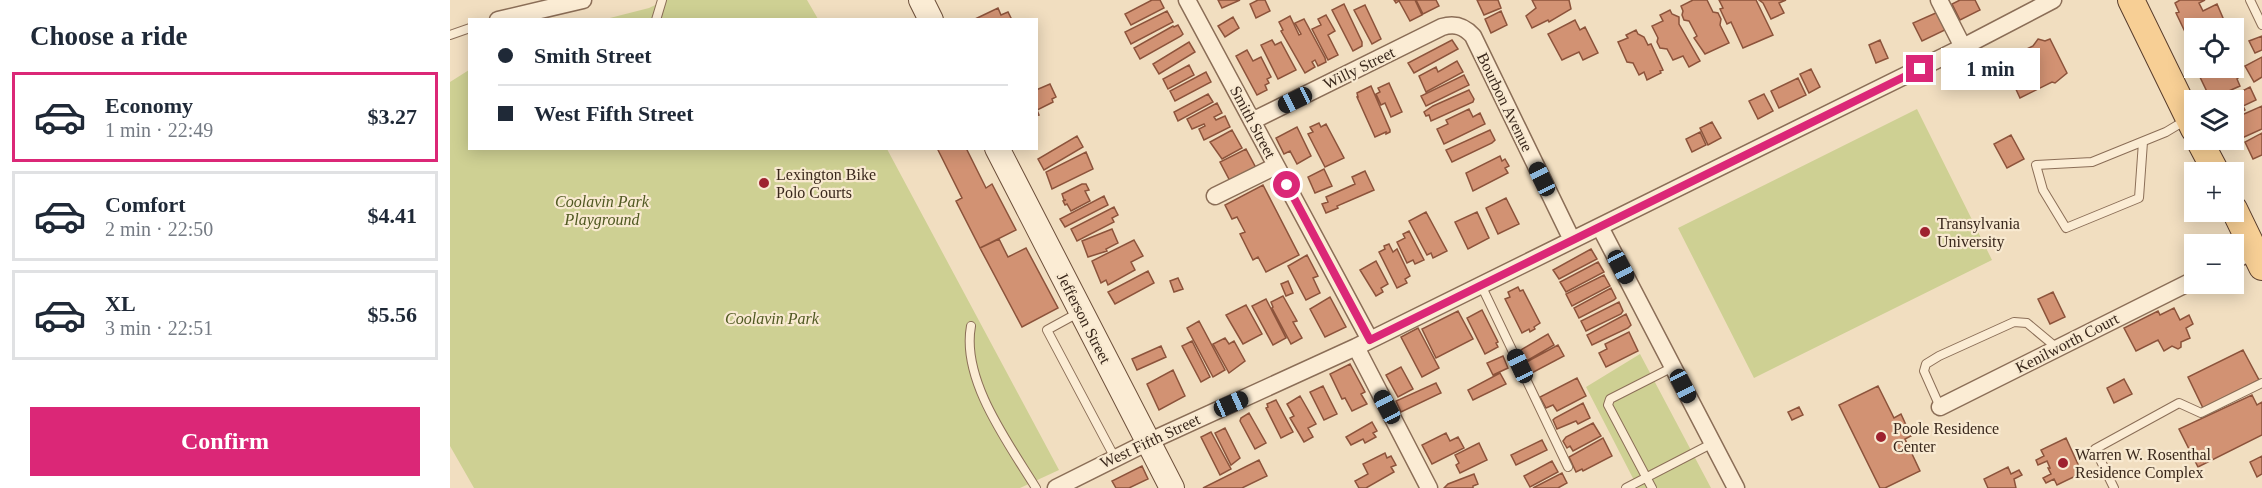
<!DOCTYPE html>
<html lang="en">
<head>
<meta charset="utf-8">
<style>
	:root { --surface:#fff; --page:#f2f2f3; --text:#1f2937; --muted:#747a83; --line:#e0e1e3; --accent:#db2777 }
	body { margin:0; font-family:"Times New Roman",serif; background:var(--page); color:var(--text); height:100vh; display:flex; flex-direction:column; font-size:22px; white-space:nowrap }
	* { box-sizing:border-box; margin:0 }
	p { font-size:20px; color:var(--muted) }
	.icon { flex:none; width:33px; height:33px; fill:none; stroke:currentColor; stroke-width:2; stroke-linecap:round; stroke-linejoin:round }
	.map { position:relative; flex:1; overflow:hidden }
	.sheet { display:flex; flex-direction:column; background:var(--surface); width:450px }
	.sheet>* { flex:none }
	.banner { position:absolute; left:18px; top:18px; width:570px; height:132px; border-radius:0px; box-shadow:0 3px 15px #0003; display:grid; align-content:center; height:132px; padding:0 30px; background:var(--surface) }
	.tools { position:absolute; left:1734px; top:18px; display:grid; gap:12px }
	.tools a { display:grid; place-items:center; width:60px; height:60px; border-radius:0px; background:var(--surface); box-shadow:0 3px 15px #0003; font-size:30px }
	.end { position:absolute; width:27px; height:27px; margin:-14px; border:8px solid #db2777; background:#fff; box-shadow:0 0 0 3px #fff }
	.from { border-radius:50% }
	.bubble { position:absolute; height:42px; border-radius:0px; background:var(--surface); box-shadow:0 3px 15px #0003; font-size:20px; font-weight:600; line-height:42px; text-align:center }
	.car { position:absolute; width:18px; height:36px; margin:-18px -9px; border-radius:8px; box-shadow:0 0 4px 2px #0007; background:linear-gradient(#222 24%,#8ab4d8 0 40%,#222 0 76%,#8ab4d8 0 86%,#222 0) }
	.banner b { display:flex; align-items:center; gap:21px; height:57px; font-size:22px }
	.banner b+b { border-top:2px solid var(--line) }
	.banner i { width:15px; height:15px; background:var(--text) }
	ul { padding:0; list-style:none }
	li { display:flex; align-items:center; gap:18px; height:90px; margin:0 12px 9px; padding:0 18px; border:3px solid var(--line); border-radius:0px }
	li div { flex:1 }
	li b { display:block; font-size:22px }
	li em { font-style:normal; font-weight:600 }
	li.current { border-color:var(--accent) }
	li>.icon { width:54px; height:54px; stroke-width:1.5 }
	h2 { padding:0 30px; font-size:27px; line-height:72px }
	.cta { display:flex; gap:12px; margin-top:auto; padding:12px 30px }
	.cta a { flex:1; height:69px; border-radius:0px; background:var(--accent); color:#fff; font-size:24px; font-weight:600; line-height:69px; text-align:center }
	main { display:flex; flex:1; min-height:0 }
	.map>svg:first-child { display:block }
	.green { fill:#ced093 }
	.building { fill:#d29273; stroke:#8c533b; stroke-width:1.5 }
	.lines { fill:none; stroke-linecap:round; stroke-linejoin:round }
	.lane-casing { stroke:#8b6e57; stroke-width:10 }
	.street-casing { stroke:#8b6e57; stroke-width:19 }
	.secondary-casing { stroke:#6d4f3a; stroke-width:26 }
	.primary-casing { stroke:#593c2b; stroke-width:28 }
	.lane { stroke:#fbecd4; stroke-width:8 }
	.street { stroke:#fbecd4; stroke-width:16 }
	.secondary { stroke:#fbecd4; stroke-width:24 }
	.primary { stroke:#f7cf95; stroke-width:26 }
	.route { stroke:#db2777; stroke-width:8 }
	.poi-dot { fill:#9e222f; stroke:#f8e9d0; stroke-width:2 }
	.labels { text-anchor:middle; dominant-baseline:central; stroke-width:4.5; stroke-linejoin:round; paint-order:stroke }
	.street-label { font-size:16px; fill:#3a281c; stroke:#f8e9d0 }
	.poi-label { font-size:16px; fill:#3a281c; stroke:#f8e9d0; text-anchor:start }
	.park-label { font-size:16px; font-style:italic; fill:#4f5821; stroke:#f8e9d0 }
</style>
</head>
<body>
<main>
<section class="sheet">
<h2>Choose a ride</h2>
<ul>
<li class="current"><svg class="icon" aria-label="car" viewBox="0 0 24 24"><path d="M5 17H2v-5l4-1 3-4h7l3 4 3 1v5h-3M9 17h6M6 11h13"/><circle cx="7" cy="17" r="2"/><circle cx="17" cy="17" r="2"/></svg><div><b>Economy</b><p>1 min · 22:49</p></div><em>$3.27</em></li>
<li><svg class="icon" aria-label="car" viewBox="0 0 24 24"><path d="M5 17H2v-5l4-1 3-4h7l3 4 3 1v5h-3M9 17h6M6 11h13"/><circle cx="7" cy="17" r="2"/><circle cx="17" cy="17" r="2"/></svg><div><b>Comfort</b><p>2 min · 22:50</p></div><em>$4.41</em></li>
<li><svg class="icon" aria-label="car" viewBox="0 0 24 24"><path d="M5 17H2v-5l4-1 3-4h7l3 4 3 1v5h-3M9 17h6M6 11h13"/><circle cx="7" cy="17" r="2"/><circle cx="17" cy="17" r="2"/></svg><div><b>XL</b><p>3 min · 22:51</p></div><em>$5.56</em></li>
</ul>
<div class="cta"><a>Confirm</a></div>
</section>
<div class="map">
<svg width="1812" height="488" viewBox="0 0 1812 488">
	<rect width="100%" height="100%" fill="#f1dec0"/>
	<!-- green -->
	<path class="green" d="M216,0H357L368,19L152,20L199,8Z
		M19,70L20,148L437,149L609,470L570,488H24L0,446V82Z
		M1467,109L1542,260L1304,378L1228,228Z
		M1190,354L1261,488H1188L1136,387Z"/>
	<!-- building -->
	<path class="building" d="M702,0H710L714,8L681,25L675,14Z
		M768,0H790L772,8Z
		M808,0H815L820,11L806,18L800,4Z
		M944,0H965L972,15L960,21L949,1L946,3Z
		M966,0H986L989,6L973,14Z
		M1027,0H1048L1051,8L1034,15Z
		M1082,0H1119L1121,9L1099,22L1098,20L1082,28L1076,16L1086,8Z
		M1243,0H1257L1263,12L1268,13L1271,19L1270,25L1279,43L1255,54L1244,38L1247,36L1239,21L1234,20L1232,15L1233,11L1231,6Z
		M1269,0H1306L1323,35L1293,48L1281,22L1277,24L1270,9L1273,8Z
		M1309,0H1336L1329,3L1334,13L1321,19L1313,3Z
		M1510,0H1525L1530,10L1510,20L1502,4Z
		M1730,0H1755L1749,3L1753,11L1767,4L1773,18L1757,26L1756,24L1751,28H1744V32L1737,36L1726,13L1729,12L1725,3Z
		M894,4L912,42V46L903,51L882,10Z
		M915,5L931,39L922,44L904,10Z
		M548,8L551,15L558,12L562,20H523Z
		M1220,10L1222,14L1229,17V24L1250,61L1239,67L1233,56L1223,60L1217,49L1210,48L1207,42L1208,38L1202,26L1213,21L1210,15Z
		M717,11L723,22L681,44L675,32Z
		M1051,11L1057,25L1041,33L1035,19Z
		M1488,12L1497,29L1472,41L1463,23Z
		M876,15L885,31L878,35L888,55L878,60L862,29L871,25L868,19Z
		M840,16L849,35L851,34L845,23L854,19L875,58L876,62L868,66L865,60L862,62L865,67L855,73L831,31L833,30L829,22Z
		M783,17L789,28L775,37L768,26Z
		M1125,20L1130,30L1135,27L1148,53L1133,60L1129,52L1112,60L1098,34Z
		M728,25L733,34L731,36L690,59L684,48L723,26L724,27Z
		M1186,30L1188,34L1194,37L1198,45L1201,44L1213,70L1210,71L1211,73L1197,80L1194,72L1189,75L1183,63L1177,62L1168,42L1178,38L1176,35Z
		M1812,36V50L1805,53L1799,41Z
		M1588,39L1595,41L1600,39L1617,73L1605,83L1602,82L1570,98L1564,85L1558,88L1556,83L1562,81L1552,61L1583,46Z
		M822,40L825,45L831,42L846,70L828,79L811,45Z
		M1002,40L1008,49L964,73L958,63Z
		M1430,40L1438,58L1426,63L1419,45Z
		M739,42L745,52L709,74L703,64Z
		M797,50L803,61L811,57L821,77L817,79L819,83L815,85L817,90L807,95L786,56Z
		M1787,56L1793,68L1789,70L1791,75L1787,79L1790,86L1774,93L1777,99L1800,87L1806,100L1793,106L1795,110L1784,116V100H1761L1749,75L1758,71L1757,68H1784V58Z
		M1812,57V77L1804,82L1795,66Z
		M1007,61L1013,72L976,92L969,76L986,67L988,72Z
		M739,65L744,75L718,89L713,79Z
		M1361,69L1370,87L1359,93L1350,74Z
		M756,72L761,82L725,101L720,91Z
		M1014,75L1019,85L976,106L971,96Z
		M1348,78L1356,95L1329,108L1321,91Z
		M939,83L952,112L941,117L935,103L931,105L926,94L930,92L928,88Z
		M600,84L606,97L602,99L603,102L587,110L589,115L586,116V90Z
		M921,86L940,130V132L936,134V132L925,137L907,97H908L907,93Z
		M1019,90L1024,99L1023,102L981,121L979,115L976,116L974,112L983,106Z
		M758,94L763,102L728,121L724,112Z
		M1314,94L1323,111L1308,119L1299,101Z
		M767,103L772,113L764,117L766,120L775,116L780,127L754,140L749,129L755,126L754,124L742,129L737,119Z
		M1812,106V129L1792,138L1786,126L1788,125L1785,118Z
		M1019,109L1023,117L1030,113L1035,124L994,144L987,129L998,124L996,120Z
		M1262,122L1271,138L1258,145L1250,128Z
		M869,123L871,127L876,124L894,158L875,167L858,134L863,132L860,127Z
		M847,127L861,156L847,164L840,151L834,154L826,138Z
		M782,130L792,148L772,159L760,142Z
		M1040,130L1045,140L1042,143L1002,162L996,150Z
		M1250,132L1256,145L1242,152L1236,139Z
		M1812,133V155L1803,159L1795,142Z
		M1561,135L1574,159L1557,168L1544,144Z
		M627,136L633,147L594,170L588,159Z
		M490,148H516L536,188L542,184L566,230L530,248L506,201L512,198L488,150Z
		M796,149L806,168L780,181L770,162Z
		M636,152L643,169L602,189L596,172Z
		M1050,156L1052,161L1055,159L1059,166L1055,168L1058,173L1023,191L1016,173Z
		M874,169L882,186L865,193L858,177Z
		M915,171L924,190L887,206L888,208L876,213L872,204L878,202L876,197L905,184L902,177Z
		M632,184H636L639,190L635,191L640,201L621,211L617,204L615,205L613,201L616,200H614L612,194Z
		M813,185L849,255L816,272L808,257L803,260L790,234L795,232L787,217L782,219L775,205Z
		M654,196L658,205L615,227L610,219Z
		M1056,198L1069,224L1048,234L1036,208Z
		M664,207L668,215L662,218L664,222L627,241L621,229Z
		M976,212L997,251L983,258L981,253L977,255L959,221Z
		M1027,212L1039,238L1018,249L1005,222Z
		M662,229L668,243L656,249L657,251L638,257L632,241Z
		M959,231L974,260L965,264L963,260L957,263L947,242L955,238L953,234Z
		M549,239L558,257L576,248L608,308L572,327L530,248Z
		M684,240L693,256L681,262L685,270L658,285L656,280L651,283L642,261Z
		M939,244L943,252L947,249L960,276L955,279L957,283L947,288L929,252L935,249L934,246Z
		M1141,249L1147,259L1109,279L1103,270Z
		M857,255L868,276L863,278L870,293L856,300L838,266Z
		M926,261L938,284L931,288L933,292L926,296L910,270Z
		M1148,262L1154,272L1116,292L1110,282Z
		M698,271L704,283L665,304L658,292Z
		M1154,275L1160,286L1122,306L1116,294Z
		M728,278L733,289L724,292L720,281Z
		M838,281L843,293L836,296L831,284Z
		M1068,287L1070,291L1073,290L1090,323L1084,327L1085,329L1080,332L1079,329L1072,333L1055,299L1060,297L1058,292Z
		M1161,288L1166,298L1164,300L1129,318L1124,308Z
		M1603,292L1615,317L1600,324L1588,299Z
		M833,296L847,321L843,322L852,338L841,344L822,308L823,307L821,302Z
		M880,297L896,327L875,337L860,309Z
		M816,299L836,338L823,345L802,306Z
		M1169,302L1173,311L1171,314L1136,331L1131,321Z
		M796,305L812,334L793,344L776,315Z
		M1724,308L1730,320L1739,315L1743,324L1736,328L1740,338L1731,342V347L1728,349L1722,346L1714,351L1708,340L1686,351L1674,328L1708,311L1710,315Z
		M1032,310L1048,342L1046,343L1048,347L1035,354L1017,318Z
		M1008,311L1023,339L986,358L972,329Z
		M1176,314L1181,325L1178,328L1142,345L1137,335Z
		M749,321L775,370L763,377L737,328Z
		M968,328L989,368L972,377L951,337Z
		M1179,332L1188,351L1156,367L1149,353L1157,349L1155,344Z
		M1098,334L1104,345L1073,363L1067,353L1069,351Z
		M775,338L779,344L784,341L795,361L779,373L763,344Z
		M742,341L760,377L751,382L732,346Z
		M1108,345L1114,356L1078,375L1073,364Z
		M711,346L716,357L687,370L682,359Z
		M1793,350L1809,380L1753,408L1738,377Z
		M1053,356L1058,368L1043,375L1037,363Z
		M900,364L915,392L911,394L917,404L902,411L895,398L892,399L880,374Z
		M951,367L963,389L948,397L936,375Z
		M723,370L735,396L709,410L697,384Z
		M1050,373L1056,384L1023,400L1018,390Z
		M1127,378L1136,396L1107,411L1103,405L1096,408L1090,397Z
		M1674,379L1682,394L1664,403L1657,388Z
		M986,383L991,393L951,412L946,401Z
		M873,386L887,414L874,420L860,392Z
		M1428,386L1444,418L1451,414L1461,436L1455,439L1470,471L1435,488H1430L1389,405Z
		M1802,395L1807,405L1812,402V435L1748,467L1729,429Z
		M850,396L866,424L858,428L863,437L854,442L840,418L844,416L837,404Z
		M826,400L843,432L831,438L816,408L818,407L817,404Z
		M1133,403L1140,418L1128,424L1126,421L1107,429L1103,420L1105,418Z
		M1349,407L1353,415L1342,420L1338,412Z
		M799,413L816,443L805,449L790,421L791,418Z
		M922,422L927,431L923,433L926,437L915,443L913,439L901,445L896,437Z
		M1143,423L1151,436L1123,451L1120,446L1117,448L1113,441L1116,437Z
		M775,428L790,458L781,465L765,433Z
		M761,432L781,469L770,475L751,437Z
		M996,433L1000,441L1008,437L1014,448L982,464L972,445Z
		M1153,438L1162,456L1133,471L1132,469L1126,472L1119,457Z
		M1616,438L1632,473L1607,485L1604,479L1596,483L1593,478L1601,474L1598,468H1600L1597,461L1588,465L1586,460L1594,456L1591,450Z
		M1092,440L1097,450L1066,465L1061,455Z
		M1029,443L1037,460L1010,473L1006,465L1009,463L1005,455Z
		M935,453L937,458L941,456L946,465L941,467L944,472L916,488H909L905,481L918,474L913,464Z
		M1812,456V474L1807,477L1800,462Z
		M809,460L817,476L792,488H753Z
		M1102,461L1108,472L1080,487L1074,476Z
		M692,466L698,479L679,488H666L662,481Z
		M1558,467L1561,474L1569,470L1572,475L1564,479L1566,488H1538L1534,479Z
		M1112,473L1117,483L1108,488H1083Z
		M1024,474L1028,484L1023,486V488H994L998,484Z"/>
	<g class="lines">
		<!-- lane casing -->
		<g class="lane-casing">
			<path id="lane" d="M1800,0L1812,25
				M206,20L212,0
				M0,35L20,28
				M1693,142L1689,198L1616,228L1593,190L1586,165L1642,162L1716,132L1736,120
				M1031,285L1118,467
				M628,313L597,330L665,458
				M521,326C511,380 559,444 586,488
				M1490,407L1474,371L1476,364L1489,356L1564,322L1577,323L1607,348
				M1176,488L1263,443
				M1202,488L1158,405L1160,399L1223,367
				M1664,488L1645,449L1729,403L1751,413L1812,383"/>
		</g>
		<!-- street casing -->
		<g class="street-casing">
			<path id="street" d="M737,0L920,340
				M1489,0L1513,47
				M48,20L133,0
				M802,121L992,27C1005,23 1014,26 1023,36L1122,240
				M765,196L826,166
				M1150,227L1286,488
				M1784,260L1804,251
				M906,347L979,488
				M1490,407L1744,280
				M606,488L698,442L906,347L1513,47L1603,0"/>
		</g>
		<!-- secondary casing -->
		<g class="secondary-casing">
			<path id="secondary" d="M471,0L481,20
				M547,148L722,488"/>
		</g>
		<!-- primary casing -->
		<g class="primary-casing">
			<path id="primary" d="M1681,0L1744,129
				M1749,140L1766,172
				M1784,209L1812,267"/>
		</g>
		<!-- lane -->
		<use href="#lane" class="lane"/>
		<!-- street -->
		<use href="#street" class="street"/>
		<!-- secondary -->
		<use href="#secondary" class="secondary"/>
		<!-- primary -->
		<use href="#primary" class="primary"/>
	</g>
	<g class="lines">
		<!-- route -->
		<path class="route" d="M837,185L920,340L1470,69"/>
	</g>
	<!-- markers -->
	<g class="poi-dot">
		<circle cx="314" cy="183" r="6"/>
		<circle cx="1475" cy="232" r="6"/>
		<circle cx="1431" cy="437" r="6"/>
		<circle cx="1613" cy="463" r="6"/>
	</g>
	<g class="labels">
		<!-- street labels -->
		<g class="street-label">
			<text transform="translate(909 68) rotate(-26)">Willy Street</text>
			<text transform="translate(1055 102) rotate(64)">Bourbon Avenue</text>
			<text transform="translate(803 122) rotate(62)">Smith Street</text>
			<text transform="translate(634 318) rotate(63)">Jefferson Street</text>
			<text transform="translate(1617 343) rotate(-27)">Kenilworth Court</text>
			<text transform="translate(700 441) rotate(-25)">West Fifth Street</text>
		</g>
		<!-- poi labels -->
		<g class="poi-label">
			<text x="326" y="174">Lexington Bike<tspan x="326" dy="18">Polo Courts</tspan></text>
			<text x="1487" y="223">Transylvania<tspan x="1487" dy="18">University</tspan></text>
			<text x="1443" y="428">Poole Residence<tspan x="1443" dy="18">Center</tspan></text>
			<text x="1625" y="454">Warren W. Rosenthal<tspan x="1625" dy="18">Residence Complex</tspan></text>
		</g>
		<!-- park labels -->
		<g class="park-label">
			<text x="152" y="201">Coolavin Park<tspan x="152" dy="18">Playground</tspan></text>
			<text x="322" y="318">Coolavin Park</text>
		</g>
	</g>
</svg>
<div class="tools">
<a><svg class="icon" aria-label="locate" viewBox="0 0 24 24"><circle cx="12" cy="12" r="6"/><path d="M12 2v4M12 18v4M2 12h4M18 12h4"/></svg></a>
<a><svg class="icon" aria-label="layers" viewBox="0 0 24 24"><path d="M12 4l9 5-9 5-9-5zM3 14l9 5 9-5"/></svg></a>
<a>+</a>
<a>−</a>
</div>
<i class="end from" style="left:837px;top:185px"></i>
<i class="end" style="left:1470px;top:69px"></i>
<div class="bubble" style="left:1491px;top:48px;width:99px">1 min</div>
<i class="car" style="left:845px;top:100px;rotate:244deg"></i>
<i class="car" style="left:1092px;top:179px;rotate:334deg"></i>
<i class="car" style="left:1171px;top:267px;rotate:152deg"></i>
<i class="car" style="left:1070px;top:366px;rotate:335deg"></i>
<i class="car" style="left:1233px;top:386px;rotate:153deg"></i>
<i class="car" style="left:781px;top:404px;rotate:66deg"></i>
<i class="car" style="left:937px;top:407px;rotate:332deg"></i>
<div class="banner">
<b><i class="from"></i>Smith Street</b>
<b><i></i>West Fifth Street</b>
</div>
</div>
</main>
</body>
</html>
